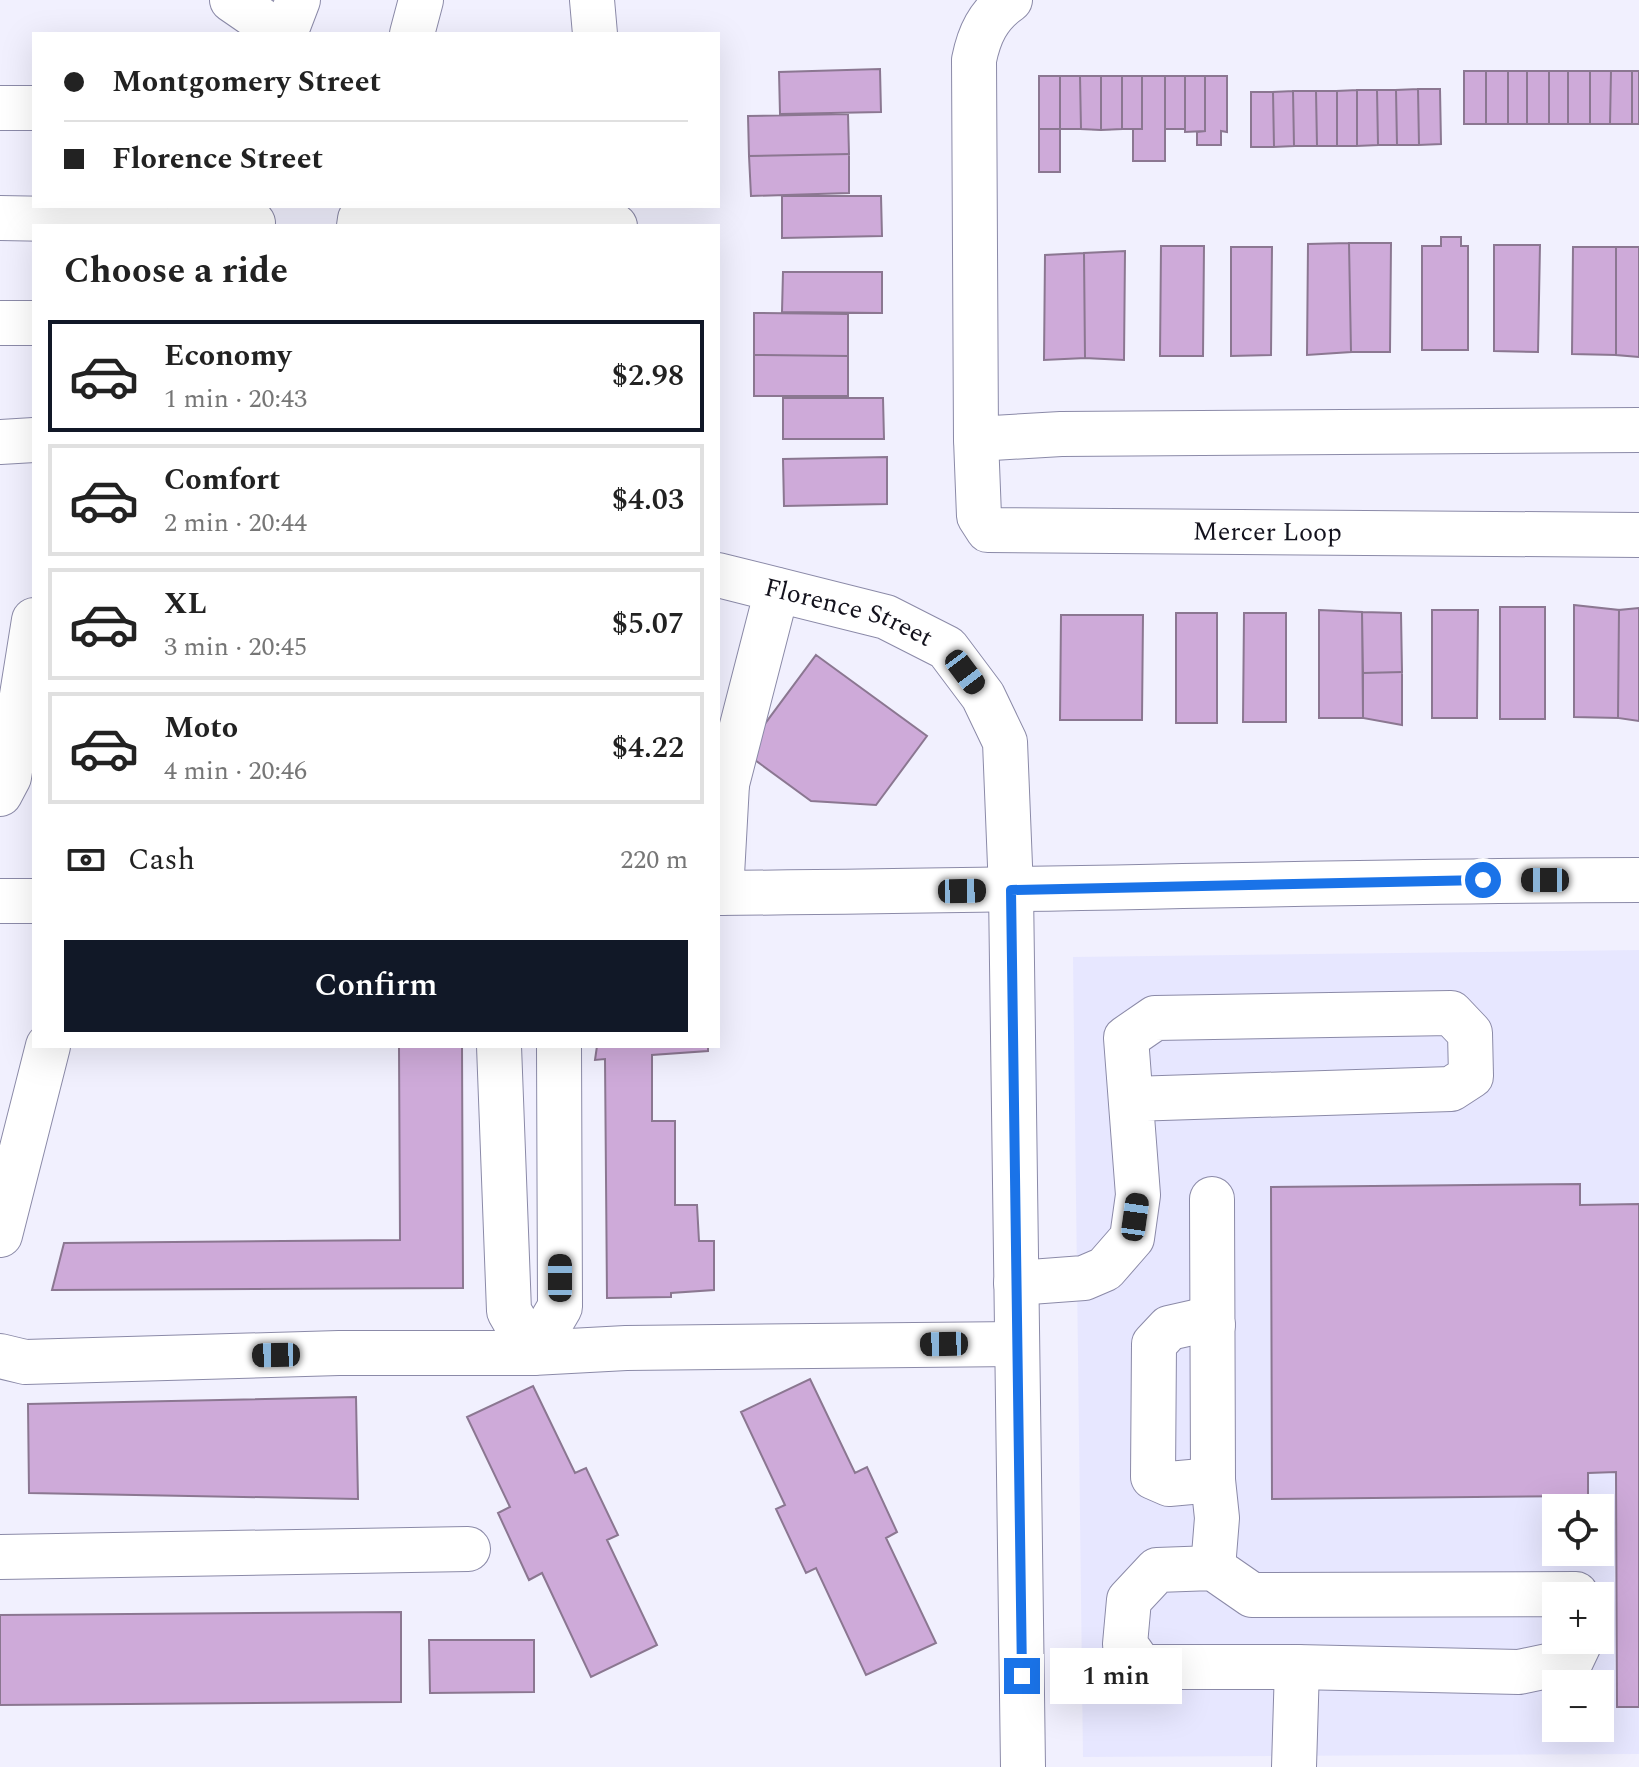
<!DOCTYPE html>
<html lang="en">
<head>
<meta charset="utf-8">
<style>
	:root { --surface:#fff; --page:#f2f2f2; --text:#222; --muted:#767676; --line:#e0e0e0; --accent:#111827 }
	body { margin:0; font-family:Spectral,serif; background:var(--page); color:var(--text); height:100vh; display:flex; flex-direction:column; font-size:30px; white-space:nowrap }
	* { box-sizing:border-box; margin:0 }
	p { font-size:26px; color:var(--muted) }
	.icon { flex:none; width:44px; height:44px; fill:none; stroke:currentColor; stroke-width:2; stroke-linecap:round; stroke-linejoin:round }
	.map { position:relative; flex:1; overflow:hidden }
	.sheet { position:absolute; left:32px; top:224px; width:688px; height:824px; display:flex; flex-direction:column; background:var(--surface); border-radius:0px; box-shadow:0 8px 32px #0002 }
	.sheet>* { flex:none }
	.top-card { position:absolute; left:32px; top:32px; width:688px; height:176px; border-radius:0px; box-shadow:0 8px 32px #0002; display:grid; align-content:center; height:176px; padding:0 32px; background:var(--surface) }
	.fabs { position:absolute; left:1542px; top:1494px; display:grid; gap:16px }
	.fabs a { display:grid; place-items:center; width:72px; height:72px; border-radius:0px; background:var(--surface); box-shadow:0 8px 32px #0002; font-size:40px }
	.end { position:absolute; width:36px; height:36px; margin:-18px; border:10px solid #1a73e8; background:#fff; box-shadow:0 0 0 4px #fff }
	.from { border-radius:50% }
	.bubble { position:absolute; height:56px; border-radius:0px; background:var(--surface); box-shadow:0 8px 32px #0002; font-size:26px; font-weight:600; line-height:56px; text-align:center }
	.car { position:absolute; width:24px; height:48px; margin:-24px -12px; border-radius:10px; box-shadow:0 0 6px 2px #0007; background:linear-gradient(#222 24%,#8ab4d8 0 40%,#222 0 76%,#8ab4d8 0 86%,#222 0) }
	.top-card b { display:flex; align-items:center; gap:28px; height:76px; font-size:30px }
	.top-card b+b { border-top:2px solid var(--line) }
	.top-card i { width:20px; height:20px; background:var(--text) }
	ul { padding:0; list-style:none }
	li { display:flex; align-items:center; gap:24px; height:112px; margin:0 16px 12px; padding:0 16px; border:4px solid var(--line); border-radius:0px }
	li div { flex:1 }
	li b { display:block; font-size:30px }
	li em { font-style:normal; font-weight:600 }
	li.current { border-color:var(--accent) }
	li>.icon { width:72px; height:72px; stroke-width:1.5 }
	h2 { padding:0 32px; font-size:36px; line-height:96px }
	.pay { display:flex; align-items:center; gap:20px; height:88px; padding:0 32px; font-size:30px }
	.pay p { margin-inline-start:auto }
	.action { display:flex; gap:16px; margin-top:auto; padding:16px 32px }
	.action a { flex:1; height:92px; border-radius:0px; background:var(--accent); color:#fff; font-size:32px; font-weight:600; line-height:92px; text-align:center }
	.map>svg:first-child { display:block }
	.built { fill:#e7e7ff; fill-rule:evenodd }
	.building { fill:#ceaad9; stroke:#8b7791; stroke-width:2 }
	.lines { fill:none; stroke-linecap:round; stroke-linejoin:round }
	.minor-casing { stroke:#8b8aa8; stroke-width:46 }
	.major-casing { stroke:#8b8aa8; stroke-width:46 }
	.minor { stroke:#fff; stroke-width:44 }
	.major { stroke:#fff; stroke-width:44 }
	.route { stroke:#1a73e8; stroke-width:10 }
	.labels { text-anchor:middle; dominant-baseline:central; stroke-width:6; stroke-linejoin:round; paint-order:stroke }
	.street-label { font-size:26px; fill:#13121d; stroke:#f1f0fe }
</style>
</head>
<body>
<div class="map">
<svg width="1639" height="1767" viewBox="0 0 1639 1767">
	<rect width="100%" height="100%" fill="#f1f0fe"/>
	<!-- built -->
	<path class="built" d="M1639,950V1754L1083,1757L1073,957ZM1556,1508H1600V1552H1556ZM1556,1596H1600V1640H1556ZM1556,1684H1600V1728H1556Z"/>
	<!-- building -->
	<path class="building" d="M880,69L881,112L780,114L779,72Z
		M1464,71H1486V124H1464Z
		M1486,71H1508V124H1486Z
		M1508,71H1527V124H1508Z
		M1527,71H1549V124H1527Z
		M1549,71H1568V124H1549Z
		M1568,71H1590V124H1568Z
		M1590,71H1611L1610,124H1590Z
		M1611,71H1632V124H1610Z
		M1632,71H1639V124H1632Z
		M1039,76H1060V129H1039Z
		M1060,76H1080L1081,129H1060Z
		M1080,76H1101V130L1081,129Z
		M1101,76H1122V129L1101,130Z
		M1122,76H1142V129H1122Z
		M1142,76H1165V161H1133V129H1142Z
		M1165,76H1185V129H1165Z
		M1185,76H1205V131L1185,132Z
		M1205,76H1227V132L1221,131V145H1197V132L1205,131Z
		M1418,89H1440L1441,144L1419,145Z
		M1418,89L1419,145H1397L1396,90Z
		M1357,90V146H1337V91Z
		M1357,90H1377L1378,145L1357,146Z
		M1377,90H1396L1397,145H1378Z
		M1293,91L1294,146L1274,147L1273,92Z
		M1293,91H1316L1317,146H1294Z
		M1316,91H1337V146H1317Z
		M1251,92H1273L1274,147H1251Z
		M848,114L849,154L749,156L748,116Z
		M1039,129H1060V172H1039Z
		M849,154V193L751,196L749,156Z
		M782,196H881L882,236L782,238Z
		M1441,237H1461V246H1468V350H1422V246H1441Z
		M1349,243L1351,352L1307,355L1308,244Z
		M1349,243H1391L1390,352H1351Z
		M1494,245H1540L1538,352L1494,351Z
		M1161,246H1204L1203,356H1160Z
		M1231,247H1272L1271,355L1231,356Z
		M1573,247H1616V355L1572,354Z
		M1616,247H1639V357L1616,355Z
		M1125,251L1124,360L1085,358L1084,253Z
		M1084,253L1085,358L1044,360L1045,255Z
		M783,272H882V313L782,312Z
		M754,313L848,314V356L754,355Z
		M754,355L848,356V396H754Z
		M783,398H883L884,439H783Z
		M887,457V504L784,506L783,459Z
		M1574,605L1619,610L1618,718L1574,717Z
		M1500,607H1545V719H1500Z
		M1639,608V721L1618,718L1619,610Z
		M1319,610L1362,612L1363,718H1319Z
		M1432,610H1478L1477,718H1432Z
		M1362,612L1401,613L1402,672L1363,673Z
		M1176,613H1217V723H1176Z
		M1244,613H1286V722H1243Z
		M1061,615H1143L1142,720H1060Z
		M816,655L927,736L876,805L811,801L744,752Z
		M1402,672V725L1363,718V673Z
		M399,1046H462L463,1288L52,1290L64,1243L400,1240Z
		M597,1046H708V1051L652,1055V1121H675V1205H697L699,1241H714V1290L671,1293V1297L607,1298L605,1059L595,1060Z
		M1580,1184V1205L1639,1204V1707H1617L1616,1472L1588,1473V1496L1272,1499L1271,1187Z
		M810,1379L855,1473L867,1467L897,1532L886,1538L936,1643L866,1675L816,1568L806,1573L776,1509L785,1505L741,1412Z
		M533,1386L575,1473L586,1468L618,1535L607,1540L657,1645L591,1677L542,1573L529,1580L498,1513L510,1507L467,1417Z
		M356,1397L358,1499L29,1493L28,1404Z
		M401,1612V1702L0,1705V1615Z
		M429,1640H534V1692L430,1693Z"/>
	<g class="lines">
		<!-- minor casing -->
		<g class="minor-casing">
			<g id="minor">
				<path d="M232,0L261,20L268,34"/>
				<path d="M592,0L595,34"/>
				<path id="s1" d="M1010,0C988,15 979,35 974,60L976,439L979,516L988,530L1639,535"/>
				<path d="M285,34L298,0"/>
				<path d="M412,34L421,0"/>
				<path d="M0,108H34"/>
				<path d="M189,206L253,223"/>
				<path d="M0,218L109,220L155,226"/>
				<path d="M359,226L360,219L615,226"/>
				<path d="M0,323H34"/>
				<path d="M976,439L1061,434L1639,430"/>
				<path d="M0,442L34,440"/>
				<path id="s2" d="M718,575L886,617L947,648L983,696L1005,742L1011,890L1023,1767"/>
				<path d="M718,784H727L777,590"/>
				<path d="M0,794L9,777L34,620"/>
				<path d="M721,893L727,784"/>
				<path d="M499,1046L509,1311L533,1353"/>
				<path d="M1212,1199L1213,1480L1217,1518L1213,1568"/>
				<path d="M0,1235L48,1046"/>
				<path d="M1016,1283L1084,1278L1105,1269L1132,1238L1138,1195L1126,1038L1155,1018L1451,1013L1470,1033L1471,1076L1451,1089L1131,1099"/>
				<path d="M1213,1325L1200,1321L1169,1328L1154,1344L1153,1477L1169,1484L1213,1480"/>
				<path d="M533,1353L560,1307L559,1046"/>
				<path d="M0,1356L25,1362L339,1353H533L626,1348L1017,1344"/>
				<path d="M0,1557L468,1549"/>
				<path d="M1577,1596L1576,1594L1252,1595L1213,1568L1157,1570L1129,1600L1125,1644L1141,1667H1297L1519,1672L1571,1661L1581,1640"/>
				<path d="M1294,1767L1297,1667"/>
			</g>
		</g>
		<!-- major casing -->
		<g class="major-casing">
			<path id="major" d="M718,893C1025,891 1332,881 1639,880
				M0,901H34"/>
		</g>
		<!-- minor -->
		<use href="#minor" class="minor"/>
		<!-- major -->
		<use href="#major" class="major"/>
	</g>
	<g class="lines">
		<!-- route -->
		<path class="route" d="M1022,1676L1011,890L1483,880"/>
	</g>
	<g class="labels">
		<!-- street labels -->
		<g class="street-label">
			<text stroke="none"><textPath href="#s1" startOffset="824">Mercer Loop</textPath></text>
			<text stroke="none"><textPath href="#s2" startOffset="136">Florence Street</textPath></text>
		</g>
	</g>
</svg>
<div class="fabs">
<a><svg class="icon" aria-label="locate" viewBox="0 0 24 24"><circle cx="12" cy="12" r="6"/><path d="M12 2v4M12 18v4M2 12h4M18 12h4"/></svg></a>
<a>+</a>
<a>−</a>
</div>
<i class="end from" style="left:1483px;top:880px"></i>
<i class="end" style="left:1022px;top:1676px"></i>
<div class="bubble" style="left:1050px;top:1648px;width:132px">1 min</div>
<i class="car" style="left:965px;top:672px;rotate:143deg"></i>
<i class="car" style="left:1545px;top:880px;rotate:270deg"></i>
<i class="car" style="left:962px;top:891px;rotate:89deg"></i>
<i class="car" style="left:1135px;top:1217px;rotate:8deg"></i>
<i class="car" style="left:560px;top:1278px;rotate:0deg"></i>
<i class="car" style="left:944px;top:1344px;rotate:269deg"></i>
<i class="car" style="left:276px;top:1355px;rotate:269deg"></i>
<div class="top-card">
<b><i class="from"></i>Montgomery Street</b>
<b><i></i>Florence Street</b>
</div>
<section class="sheet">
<h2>Choose a ride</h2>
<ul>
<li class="current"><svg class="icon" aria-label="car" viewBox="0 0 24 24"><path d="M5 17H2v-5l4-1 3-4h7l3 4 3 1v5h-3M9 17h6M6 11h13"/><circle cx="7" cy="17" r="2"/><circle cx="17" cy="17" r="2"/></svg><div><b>Economy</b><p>1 min · 20:43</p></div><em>$2.98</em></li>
<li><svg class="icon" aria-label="car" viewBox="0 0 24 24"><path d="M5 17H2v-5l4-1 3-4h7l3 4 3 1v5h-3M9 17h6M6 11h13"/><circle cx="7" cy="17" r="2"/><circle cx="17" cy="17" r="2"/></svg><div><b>Comfort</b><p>2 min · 20:44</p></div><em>$4.03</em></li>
<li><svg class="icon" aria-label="car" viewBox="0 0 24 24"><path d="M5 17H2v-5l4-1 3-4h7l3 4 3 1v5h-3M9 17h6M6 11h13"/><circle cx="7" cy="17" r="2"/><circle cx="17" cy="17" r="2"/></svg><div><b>XL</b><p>3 min · 20:45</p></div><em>$5.07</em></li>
<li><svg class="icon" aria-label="car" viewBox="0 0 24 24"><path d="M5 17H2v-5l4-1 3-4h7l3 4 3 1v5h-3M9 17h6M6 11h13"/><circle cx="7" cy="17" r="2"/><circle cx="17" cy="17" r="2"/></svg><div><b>Moto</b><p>4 min · 20:46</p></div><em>$4.22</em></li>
</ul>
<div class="pay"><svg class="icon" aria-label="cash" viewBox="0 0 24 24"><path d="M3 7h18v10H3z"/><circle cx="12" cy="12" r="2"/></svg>Cash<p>220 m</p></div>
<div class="action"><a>Confirm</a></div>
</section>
</div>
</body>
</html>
